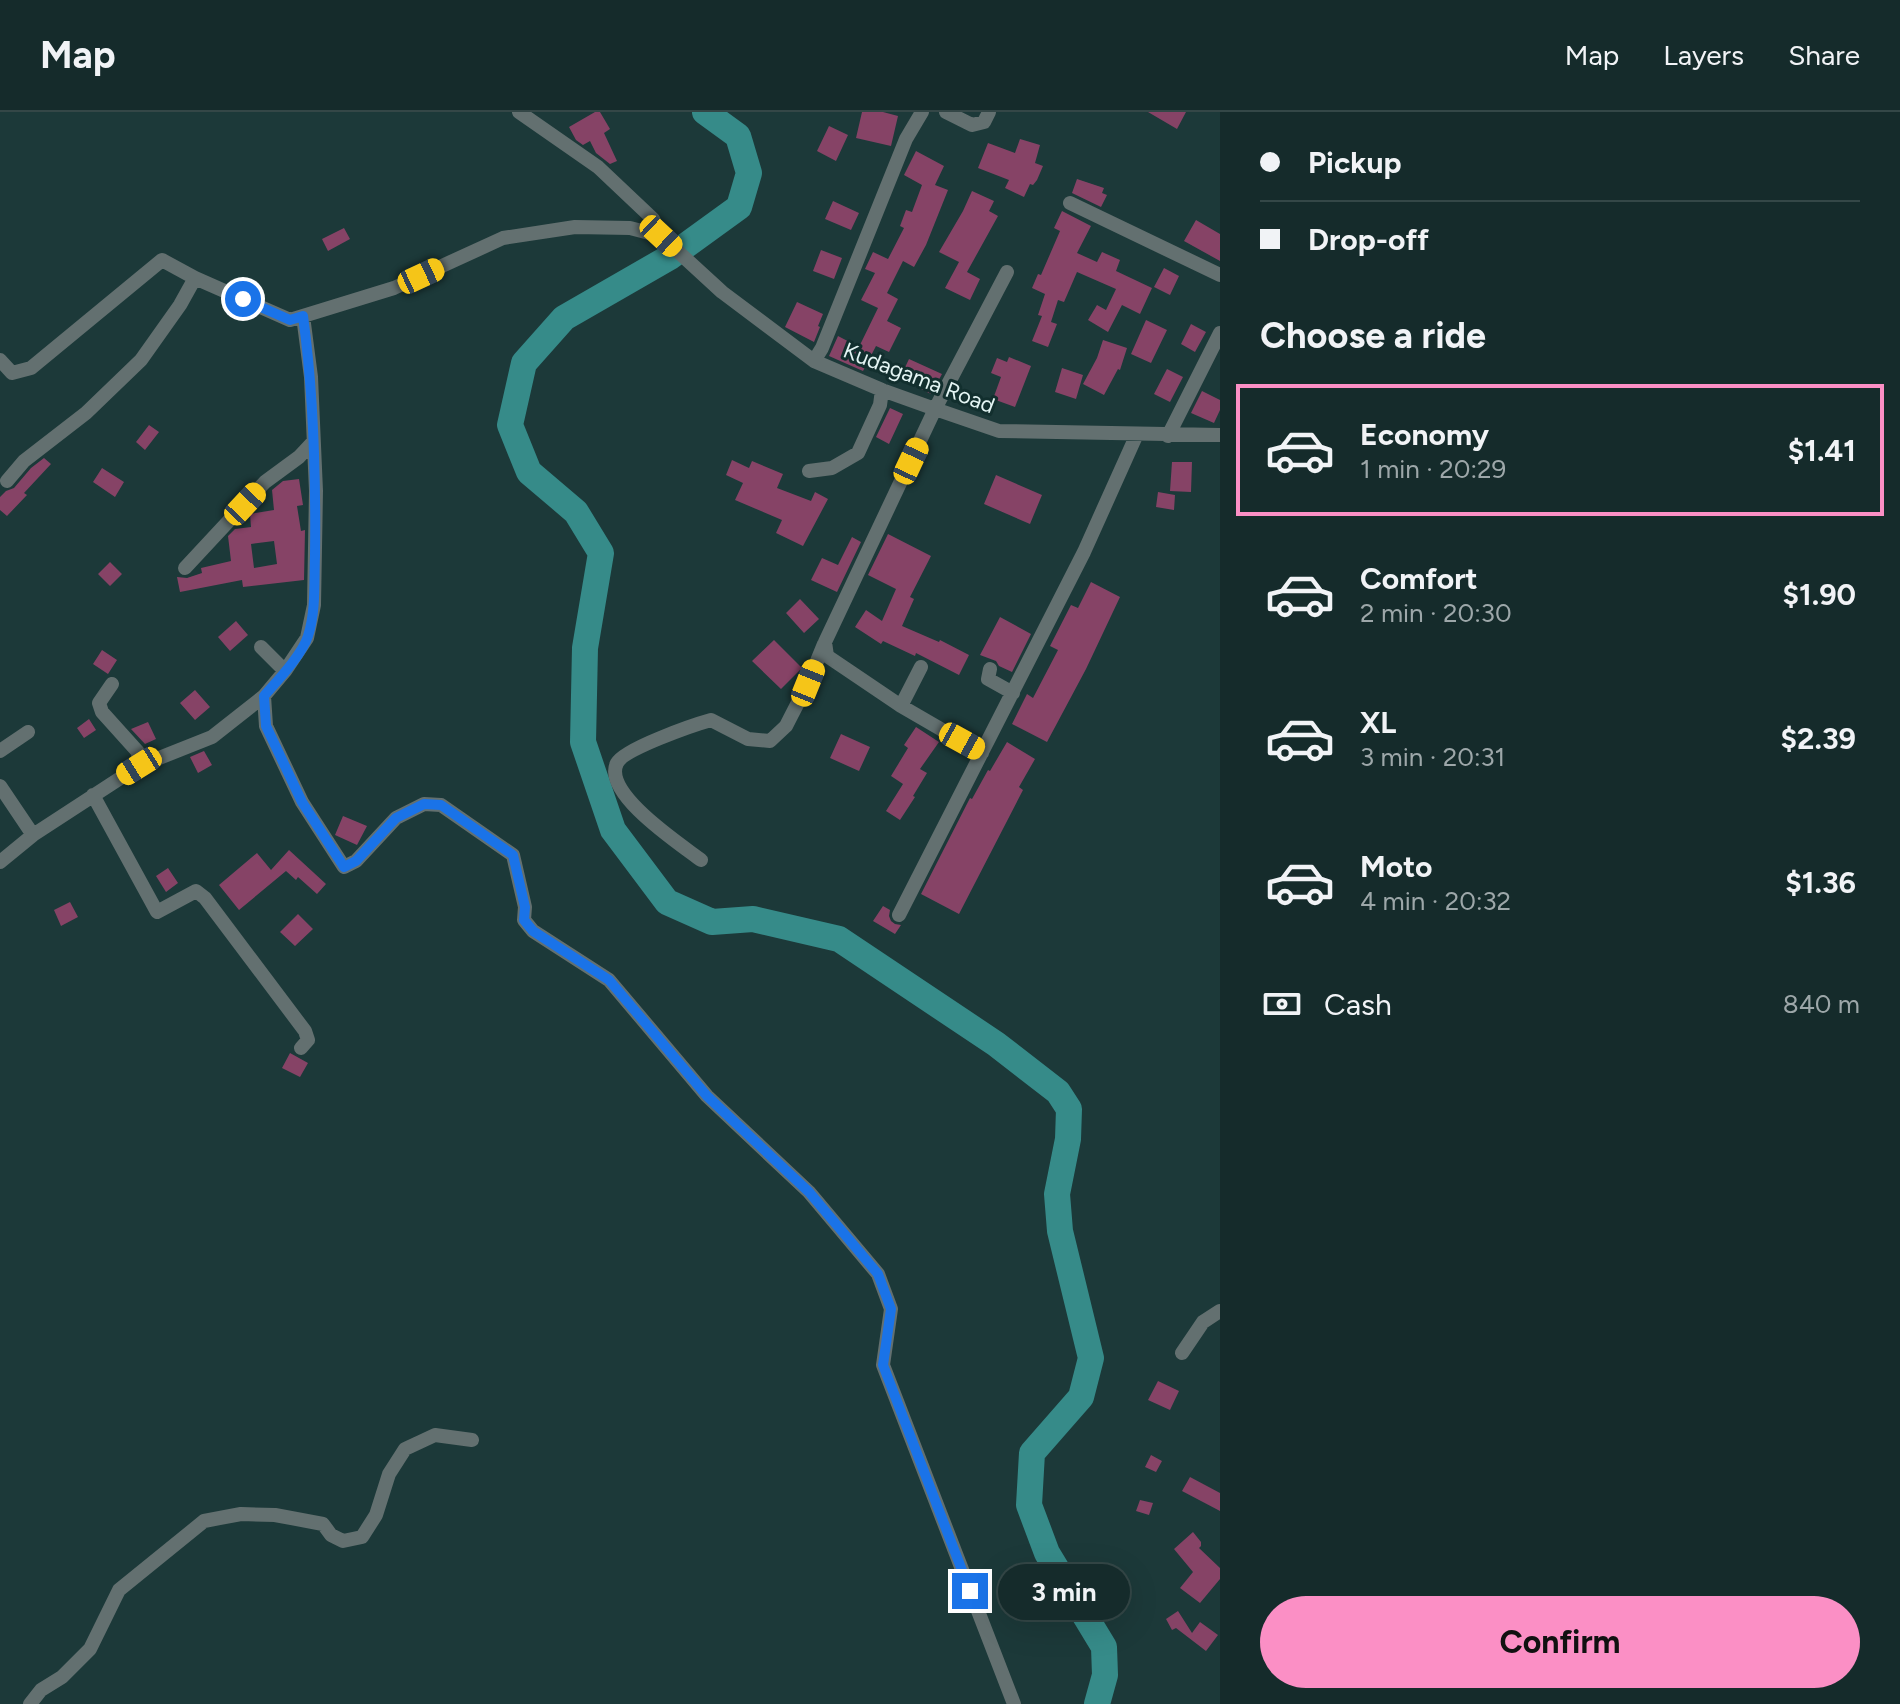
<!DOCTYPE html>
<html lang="en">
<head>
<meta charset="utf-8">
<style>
	:root { --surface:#152b2b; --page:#223737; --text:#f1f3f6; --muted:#9da7a9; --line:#344747; --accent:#fb8fc5 }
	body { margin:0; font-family:Figtree,sans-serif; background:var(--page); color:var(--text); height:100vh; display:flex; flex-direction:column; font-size:30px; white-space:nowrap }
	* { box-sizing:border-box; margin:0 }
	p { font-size:26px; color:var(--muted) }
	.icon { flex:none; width:44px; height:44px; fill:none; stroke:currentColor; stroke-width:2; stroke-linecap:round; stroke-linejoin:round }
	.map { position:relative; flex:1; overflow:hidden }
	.side { display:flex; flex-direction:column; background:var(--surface); width:680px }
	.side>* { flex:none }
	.hud { display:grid; align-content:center; height:176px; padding:0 40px; background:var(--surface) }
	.end { position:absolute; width:36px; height:36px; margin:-18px; border:10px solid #1a73e8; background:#fff; box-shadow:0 0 0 4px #fff }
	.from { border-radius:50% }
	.bubble { position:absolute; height:56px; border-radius:28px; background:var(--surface); box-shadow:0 8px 32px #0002,0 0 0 2px var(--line); font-size:26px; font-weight:700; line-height:56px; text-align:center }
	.car { position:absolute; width:24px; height:48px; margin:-24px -12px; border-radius:10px; box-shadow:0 0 6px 2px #0007; background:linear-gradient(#f5c518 24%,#345 0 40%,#f5c518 0 76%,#345 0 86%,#f5c518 0) }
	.hud b { display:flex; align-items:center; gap:28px; height:76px; font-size:30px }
	.hud b+b { border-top:2px solid var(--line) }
	.hud i { width:20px; height:20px; background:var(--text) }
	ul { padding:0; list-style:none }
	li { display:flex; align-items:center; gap:24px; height:132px; margin:0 16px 12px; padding:0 24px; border:4px solid transparent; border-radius:0px }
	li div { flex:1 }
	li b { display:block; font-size:30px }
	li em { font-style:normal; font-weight:700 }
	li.active { border-color:var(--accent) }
	li>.icon { width:72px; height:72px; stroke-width:1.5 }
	h2 { padding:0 40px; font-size:36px; line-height:96px }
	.pay { display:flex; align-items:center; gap:20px; height:88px; padding:0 40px; font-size:30px }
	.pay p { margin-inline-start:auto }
	.cta { display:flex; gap:16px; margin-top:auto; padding:16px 40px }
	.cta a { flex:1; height:92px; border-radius:48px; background:var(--accent); color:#111; font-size:32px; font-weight:700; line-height:92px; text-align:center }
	header { display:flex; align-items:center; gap:48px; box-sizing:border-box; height:112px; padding:0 40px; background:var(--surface); border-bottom:2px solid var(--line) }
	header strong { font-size:38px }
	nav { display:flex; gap:44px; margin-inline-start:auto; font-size:28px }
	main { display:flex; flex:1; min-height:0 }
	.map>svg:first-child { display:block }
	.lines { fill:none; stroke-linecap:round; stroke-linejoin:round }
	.river { stroke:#368b89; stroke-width:26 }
	.building { fill:#864366; fill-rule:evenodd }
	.street { stroke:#637070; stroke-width:14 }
	.route { stroke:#1a73e8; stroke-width:10 }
	.labels { text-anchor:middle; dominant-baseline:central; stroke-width:6; stroke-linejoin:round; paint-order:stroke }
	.street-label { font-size:22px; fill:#e4f5f4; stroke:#122f2e }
</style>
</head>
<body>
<header>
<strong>Map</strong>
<nav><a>Map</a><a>Layers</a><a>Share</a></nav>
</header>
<main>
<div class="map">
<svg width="1220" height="1592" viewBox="0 0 1220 1592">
	<rect width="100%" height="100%" fill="#1c3939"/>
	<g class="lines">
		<!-- river -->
		<path class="river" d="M705,0L738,24L749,61L739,95L670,145L564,206L524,251L510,313L529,360L576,400L601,441L585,536L583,630L613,718L667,790L712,810L753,807L839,827L996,932L1058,980L1069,997L1068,1027L1057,1082L1060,1119L1091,1246L1081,1285L1032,1341L1029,1393L1047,1441L1104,1535L1105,1563L1097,1592"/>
	</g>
	<!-- building -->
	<path class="building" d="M595,0H600L610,17L604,21L617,49L610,52L596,41L590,29L583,33L576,28L569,15Z
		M862,0H883L898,4L891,34L856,26Z
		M1148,0H1186L1177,17Z
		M829,14L848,23L836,49L817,39Z
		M1020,27L1040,33L1035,51L1043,54L1037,68L1033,73L1030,72L1024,85L1005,76L1009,68L978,56L988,31L1015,41Z
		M916,39L944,54L935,73L948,78L926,133L914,155L903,149L887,181L898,187L887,209L901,216L889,240L876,234L863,259L829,244L838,224L859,235L878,196L861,188L875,161L865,157L873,140L888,147L904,116L900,114L906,98L912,100L922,73L904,63Z
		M1077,67L1104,76L1102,81L1107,83L1101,95L1072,81Z
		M972,79L994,89L989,99L998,104L967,160L980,167L970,188L945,176L959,150L939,140L963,99Z
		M833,89L859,101L851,118L825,107Z
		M1062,99L1091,114L1077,141L1097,150L1102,140L1120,148L1116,159L1152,176L1140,202L1122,193L1108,220L1088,208L1097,193L1106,198L1116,177L1077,160L1064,190L1058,188L1051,210L1057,212L1048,235L1032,229L1042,204L1038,203L1045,182L1032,176L1038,162L1041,163L1060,119L1054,116Z
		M1196,108L1220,122V149L1184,129Z
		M344,116L350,127L328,139L322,127Z
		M821,138L842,146L834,167L813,159Z
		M1164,156L1179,164L1170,183L1154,175Z
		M797,190L823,202L818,214L820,215L814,230L785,215Z
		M1146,208L1167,218L1151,251L1131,242Z
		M1191,212L1206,220L1195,240L1181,232Z
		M1103,228L1127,236L1120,258L1118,257L1104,283L1083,272L1097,246Z
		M1009,245L1031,254L1015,295L993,287L1001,265L991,261L997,246L1007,250Z
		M909,247L942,262L931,282L900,266Z
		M1062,256L1083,263L1076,287L1055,280Z
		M1167,257L1183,265L1170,290L1154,282Z
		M1202,279L1220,288V298L1214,311L1191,301Z
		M890,296L903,302L889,332L876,325Z
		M149,313L159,320L145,338L136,330Z
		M44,346L51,352L24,381L27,383L7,404L0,398V385L6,379L14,376L31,356Z
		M732,348L749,356L752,349L783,362L777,376L811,389L815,380L828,387L803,434L776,421L782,408L735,388L743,371L726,363Z
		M1172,350H1192L1191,380L1170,379Z
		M102,356L124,370L115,385L93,370Z
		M996,363L1042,383L1030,412L984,392Z
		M299,367L303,393L297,394L301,419L305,418L304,468L243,475L242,468L180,480L177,465L187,466L202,461L201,456L231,449L228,424L235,417L251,415L250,402L274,398L272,378L283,369ZM274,429L277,452L254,456L251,432Z
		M1158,380L1175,383L1174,398L1156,395Z
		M888,422L931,444L910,485L914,487L902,514L939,530L940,528L969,543L959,563L916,541L915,544L883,529L881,532L855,515L866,498L882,509L896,477L868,463Z
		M852,425L861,430L837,480L811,468L822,446L838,453Z
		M110,450L122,462L110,474L98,462Z
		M1091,470L1120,485L1086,557L1047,630L1012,612L1027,582L1033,586L1058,538L1050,534L1071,493L1078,496Z
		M800,487L819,507L804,521L786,501Z
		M1000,505L1031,522L1012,560L999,554L996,549L980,543Z
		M236,509L248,523L230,539L218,525Z
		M774,528L802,556L781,577L752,549Z
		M102,538L117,548L108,562L93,552Z
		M195,578L210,595L195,608L180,591Z
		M89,607L96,618L84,626L77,616Z
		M148,610L156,627L145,632L131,617Z
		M916,615L939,630L920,657L927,661L913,684L915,685L900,708L886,699L903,672L891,664L908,636L904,633Z
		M841,622L870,635L859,659L830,646Z
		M1007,630L1035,647L1019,675L1023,678L959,802L921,782L970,686L972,687L988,658L990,659Z
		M204,639L212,653L198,661L190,645Z
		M343,704L367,714L357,733L335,723Z
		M289,738L326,772L317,782L298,765L296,768L286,759L239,798L219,773L257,741L271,758Z
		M168,756L178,771L166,780L156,764Z
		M70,790L78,805L61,814L54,798Z
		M883,794L890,798L889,804L891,809L895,812L901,813L895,822L873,809Z
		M298,802L313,817L295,834L280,820Z
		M290,941L308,951L300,965L282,956Z
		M1158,1269L1179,1279L1170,1298L1148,1288Z
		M1151,1343L1162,1349L1156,1360L1145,1355Z
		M1190,1365L1220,1381V1399L1182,1379Z
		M1140,1388L1153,1391L1149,1403L1136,1399Z
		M1193,1420L1201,1430V1434L1199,1436L1220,1456V1467L1200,1491L1180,1476L1193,1460L1174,1437Z
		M1178,1499L1192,1521L1200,1510L1218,1523L1206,1539L1176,1516L1172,1518L1166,1507Z"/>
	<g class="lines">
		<!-- street -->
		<path class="street" d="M519,0L598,55L653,107L661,124
			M946,0L972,13L984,10L989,0
			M1070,91L1220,163
			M0,248L12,261L31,256L162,148L195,166L290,208L394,176L503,126L575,115L630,116L661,124L722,180L814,249L882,278L935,297L999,319L1220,323
			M814,249L822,236L906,27L922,0
			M1168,324L1220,221
			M809,359L832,356L858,341L880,293L882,278
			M7,369L24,349L86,301L141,248L180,193L195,166
			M185,456L265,370L299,345L313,330
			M261,535L285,559
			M990,557L988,567L1013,581
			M112,572L99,591L102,600L138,640L139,654
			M264,584L266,614L302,690L344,755L356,749L396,706L424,692L441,693L513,743L525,795L524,808L533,819L609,868L707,984L809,1080L878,1162L891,1197L883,1253L1014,1592
			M901,594L921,555
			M0,639L28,620
			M982,641L901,594L827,544L825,530L935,297L1007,160
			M0,674L33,723
			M93,683L157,800L196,779L205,786L305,919L308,928L301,936
			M701,748C680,732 602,681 617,651C624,637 693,613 711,608L748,627L770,629L786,614L808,571L824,532
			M0,750L33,723L139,654L212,625L264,584L285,559L307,526L314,493L316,379L311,265L303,204
			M899,803L1084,440L1137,322
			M1182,1241L1203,1210L1220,1199
			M30,1592L41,1578L62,1565L90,1537L119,1478L204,1409L241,1402L275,1403L323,1412L331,1423L343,1429L362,1425L376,1403L389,1362L405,1337L435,1323L472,1328"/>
	</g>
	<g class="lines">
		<!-- route -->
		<path class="route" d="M243,187L290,208L303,204C314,284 316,364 315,444C314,471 316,499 308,524C302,543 277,569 264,584L266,614L302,690L344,755L356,749L396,706L424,692L441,693L513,743L525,795L524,808L533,819L609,868L707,984L809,1080L878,1162L891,1197L883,1253L970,1479"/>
	</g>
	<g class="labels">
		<!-- street labels -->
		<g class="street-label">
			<text transform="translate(919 266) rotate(21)">Kudagama Road</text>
		</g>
	</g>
</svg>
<i class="end from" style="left:243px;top:187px"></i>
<i class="end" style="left:970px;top:1479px"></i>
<div class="bubble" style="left:998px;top:1452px;width:132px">3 min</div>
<i class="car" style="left:661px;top:124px;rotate:133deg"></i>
<i class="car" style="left:421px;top:164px;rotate:65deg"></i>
<i class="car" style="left:911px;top:349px;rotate:25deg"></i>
<i class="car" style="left:245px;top:392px;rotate:43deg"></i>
<i class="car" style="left:808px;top:571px;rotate:22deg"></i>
<i class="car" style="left:962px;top:629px;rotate:119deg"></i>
<i class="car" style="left:139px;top:654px;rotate:238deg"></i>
</div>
<section class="side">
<div class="hud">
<b><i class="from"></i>Pickup</b>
<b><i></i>Drop-off</b>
</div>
<h2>Choose a ride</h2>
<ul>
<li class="active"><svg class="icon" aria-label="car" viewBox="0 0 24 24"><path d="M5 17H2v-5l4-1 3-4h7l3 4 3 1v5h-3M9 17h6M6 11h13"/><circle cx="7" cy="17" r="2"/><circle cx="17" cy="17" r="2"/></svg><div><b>Economy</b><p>1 min · 20:29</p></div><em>$1.41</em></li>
<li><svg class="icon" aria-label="car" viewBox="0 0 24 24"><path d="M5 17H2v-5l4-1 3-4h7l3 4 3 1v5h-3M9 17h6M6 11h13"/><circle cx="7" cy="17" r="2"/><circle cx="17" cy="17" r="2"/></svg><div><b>Comfort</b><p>2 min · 20:30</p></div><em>$1.90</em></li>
<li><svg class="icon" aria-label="car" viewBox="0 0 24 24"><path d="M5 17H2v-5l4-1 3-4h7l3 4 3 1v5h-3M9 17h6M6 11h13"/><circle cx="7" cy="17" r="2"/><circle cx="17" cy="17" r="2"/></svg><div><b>XL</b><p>3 min · 20:31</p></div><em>$2.39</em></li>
<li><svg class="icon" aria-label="car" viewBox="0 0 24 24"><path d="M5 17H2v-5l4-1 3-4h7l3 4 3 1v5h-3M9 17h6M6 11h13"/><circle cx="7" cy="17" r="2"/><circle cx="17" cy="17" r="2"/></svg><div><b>Moto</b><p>4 min · 20:32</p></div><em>$1.36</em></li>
</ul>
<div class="pay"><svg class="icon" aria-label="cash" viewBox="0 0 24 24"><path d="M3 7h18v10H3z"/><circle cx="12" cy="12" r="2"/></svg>Cash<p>840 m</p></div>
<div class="cta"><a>Confirm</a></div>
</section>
</main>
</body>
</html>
